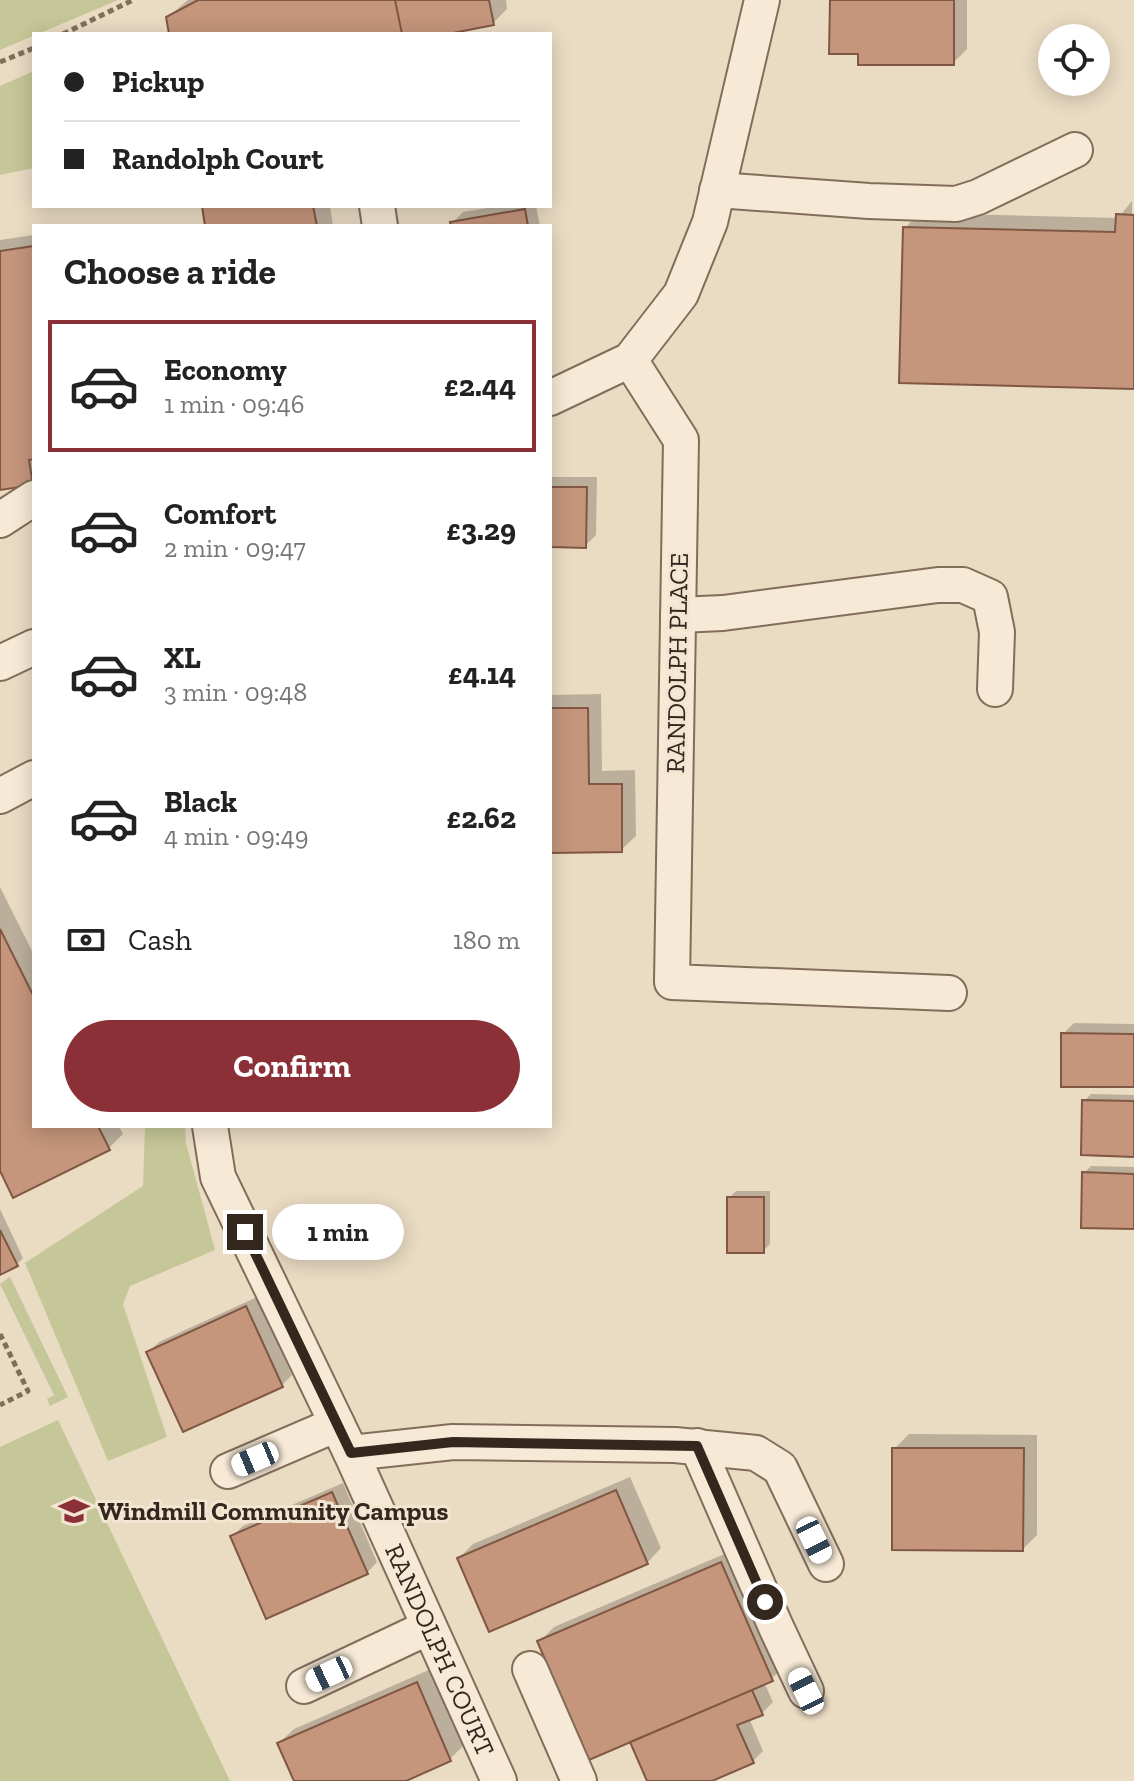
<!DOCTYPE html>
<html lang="en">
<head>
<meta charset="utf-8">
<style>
	:root { --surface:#fff; --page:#f6f6f6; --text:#222; --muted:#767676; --line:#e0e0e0; --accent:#8c3038 }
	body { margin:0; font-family:"Zilla Slab",serif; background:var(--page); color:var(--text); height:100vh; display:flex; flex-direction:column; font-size:30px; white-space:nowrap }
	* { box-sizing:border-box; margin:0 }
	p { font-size:26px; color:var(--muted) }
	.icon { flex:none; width:44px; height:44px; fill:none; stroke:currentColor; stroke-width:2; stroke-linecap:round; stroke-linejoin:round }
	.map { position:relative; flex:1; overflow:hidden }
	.sheet { position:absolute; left:32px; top:224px; width:520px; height:904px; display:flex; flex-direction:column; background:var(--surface); border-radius:0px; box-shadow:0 4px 20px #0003 }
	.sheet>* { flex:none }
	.top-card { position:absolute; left:32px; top:32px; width:520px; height:176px; border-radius:0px; box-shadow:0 4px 20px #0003; display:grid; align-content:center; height:176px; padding:0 32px; background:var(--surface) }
	.buttons { position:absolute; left:1038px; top:24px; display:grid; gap:16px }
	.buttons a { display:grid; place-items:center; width:72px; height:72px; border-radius:50%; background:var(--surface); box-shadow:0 4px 20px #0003; font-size:40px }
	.end { position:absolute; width:36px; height:36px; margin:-18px; border:10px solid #34271e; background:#fff; box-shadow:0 0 0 4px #fff }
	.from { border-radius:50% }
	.bubble { position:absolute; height:56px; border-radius:28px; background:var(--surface); box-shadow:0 4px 20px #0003; font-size:26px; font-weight:700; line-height:56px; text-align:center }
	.car { position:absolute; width:24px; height:48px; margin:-24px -12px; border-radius:10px; box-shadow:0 0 6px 2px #0007; background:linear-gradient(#fff 24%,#345 0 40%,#fff 0 76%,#345 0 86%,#fff 0) }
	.top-card b { display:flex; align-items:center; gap:28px; height:76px; font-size:30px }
	.top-card b+b { border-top:2px solid var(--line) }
	.top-card i { width:20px; height:20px; background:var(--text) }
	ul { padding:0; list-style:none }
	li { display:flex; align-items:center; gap:24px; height:132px; margin:0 16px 12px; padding:0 16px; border:4px solid transparent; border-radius:0px }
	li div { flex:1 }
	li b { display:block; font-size:30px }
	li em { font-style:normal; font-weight:700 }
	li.active { border-color:var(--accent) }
	li>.icon { width:72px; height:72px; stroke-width:1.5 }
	h2 { padding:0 32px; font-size:36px; line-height:96px }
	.pay { display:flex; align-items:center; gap:20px; height:88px; padding:0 32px; font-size:30px }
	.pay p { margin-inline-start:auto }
	.primary-button { display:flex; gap:16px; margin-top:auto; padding:16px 32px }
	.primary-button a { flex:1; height:92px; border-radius:48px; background:var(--accent); color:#fff; font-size:32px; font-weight:700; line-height:92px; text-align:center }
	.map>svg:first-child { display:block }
	.green { fill:#c5c798 }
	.shadow { fill:#0003 }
	.building { fill:#c5957c; stroke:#805743; stroke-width:2 }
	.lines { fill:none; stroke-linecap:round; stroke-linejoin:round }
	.minor-casing { stroke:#826d5b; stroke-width:38 }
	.path { stroke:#826d5b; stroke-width:5; stroke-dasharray:6 4; stroke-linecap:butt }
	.minor { stroke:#f6e9d5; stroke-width:34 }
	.route { stroke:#34271e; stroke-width:10 }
	.labels { text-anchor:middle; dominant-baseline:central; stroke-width:6; stroke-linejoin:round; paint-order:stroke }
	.street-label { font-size:26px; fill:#34271e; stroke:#f2e6d2 }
	.poi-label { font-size:26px; font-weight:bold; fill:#34271e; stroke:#f2e6d2; text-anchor:start }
</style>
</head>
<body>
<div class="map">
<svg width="1134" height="1781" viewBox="0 0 1134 1781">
	<rect width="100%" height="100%" fill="#eadbc3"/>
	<!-- green -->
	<path class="green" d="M0,0H118L0,50Z
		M34,71V168L0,175V86Z
		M145,1126H185L186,1143L215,1250L130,1286L123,1304L167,1437L108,1461L25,1263L143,1186Z
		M10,1277L68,1397L50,1406L47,1399L54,1395L0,1284Z
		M58,1420L230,1781H0V1447Z"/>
	<!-- shadow -->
	<path class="shadow" d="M188,0H506L507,9L493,23L437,34H171L168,17Z
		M832,0H967V49L953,63L860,52Z
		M1132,201L1134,387L905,228L919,213L1118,218Z
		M204,206H330L333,226H207Z
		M499,206H536L540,226H453L452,223L463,212Z
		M34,235V482L0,488V240Z
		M550,477H597L596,535L585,546L550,545Z
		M601,694L602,771L635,770L636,836L621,850L550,851V695Z
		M0,887L34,955V1126H119L123,1134L109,1148L0,1167Z
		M1074,1023L1134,1024V1085L1063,1034Z
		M1091,1094L1134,1095V1155L1084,1101Z
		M1091,1166L1134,1167V1227L1084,1173Z
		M736,1191H770V1244L763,1251L729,1198Z
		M0,1209L23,1258L16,1265L0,1273Z
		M257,1297L292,1375L281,1386L149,1352L159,1342Z
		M909,1434L1037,1435V1535L1023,1549L894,1449Z
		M630,1477L661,1548L647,1563L459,1558L473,1544Z
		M343,1483L377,1562L367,1573L232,1536L243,1526Z
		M736,1549L786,1665L771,1679L764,1682L773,1702L762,1713L749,1718L763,1751L753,1761L706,1781H649L631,1739L540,1641L554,1627Z
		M431,1669L464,1745L450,1759L401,1781H296L279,1743L294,1729Z"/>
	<!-- building -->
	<path class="building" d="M198,0H395L402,34H169L166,17Z
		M395,0H489L494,25L448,34H402Z
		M830,0H954V65H858V54H829Z
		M202,206H313L317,226H205Z
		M525,209L528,226H451L450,222Z
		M1116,214L1134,215V389L899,383L903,227L1115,232Z
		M34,246V459L29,460L33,485L0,490V251Z
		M550,487H587L586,548L550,547Z
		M550,708H588L589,784H622V852L550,853Z
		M0,929L34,997V1126H98L110,1150L13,1198L0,1171Z
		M1061,1033L1134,1034V1087H1061Z
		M1082,1100L1134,1101V1157L1081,1155Z
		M1082,1172L1134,1174V1229L1081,1228Z
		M727,1197H764V1253H727Z
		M0,1230L18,1266L0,1275Z
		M246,1306L283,1387L183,1432L146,1352Z
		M892,1448H1024L1023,1551L892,1550Z
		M616,1490L648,1564L489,1632L457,1558Z
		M332,1492L368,1574L266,1619L230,1536Z
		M721,1562L773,1681L589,1760L537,1641Z
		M417,1682L451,1761L406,1781H294L277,1743Z
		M752,1690L763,1715L737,1725L754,1763L712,1781H647L630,1742Z"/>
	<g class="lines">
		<!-- minor casing -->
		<g class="minor-casing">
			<g id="minor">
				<path d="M717,190L869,201L956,204L978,197L1075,150"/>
				<path d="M377,206L380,226"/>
				<path d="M630,360L681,440L672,982L949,993"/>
				<path d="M550,398L630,360L681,294L710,222L762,0"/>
				<path d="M0,520L34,498"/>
				<path d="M678,615L723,613L938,585H963L990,597L997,632L995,689"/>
				<path d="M0,663L34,647"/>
				<path d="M0,796L34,778"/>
				<path id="s1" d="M210,1126L218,1177L351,1453L499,1781"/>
				<path d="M697,1446L776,1627L806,1691"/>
				<path d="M351,1453L453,1442L675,1445L756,1453L780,1468L826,1564"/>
				<path d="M228,1471L337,1424"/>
				<path d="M530,1669L579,1781"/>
				<path d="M304,1686L429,1627"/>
			</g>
		</g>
		<!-- path -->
		<path class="path" d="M63,34L133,0
			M0,62L34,48
			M0,1334L28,1391L0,1405"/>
		<!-- minor -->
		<use href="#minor" class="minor"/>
	</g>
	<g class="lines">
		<!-- route -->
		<path class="route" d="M245,1232L351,1453L453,1442L697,1446L765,1602"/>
	</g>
	<!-- icons -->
	<defs>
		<g id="school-bare" transform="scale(2.4)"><path d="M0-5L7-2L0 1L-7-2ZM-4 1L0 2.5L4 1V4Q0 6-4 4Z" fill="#8c3038" stroke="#f2e6d2" stroke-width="2.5" paint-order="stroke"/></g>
	</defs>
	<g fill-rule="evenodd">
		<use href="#school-bare" x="74" y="1511"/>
	</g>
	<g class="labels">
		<!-- street labels -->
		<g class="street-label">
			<text transform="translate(677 663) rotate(-89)">RANDOLPH PLACE</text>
			<text stroke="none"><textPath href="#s1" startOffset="574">RANDOLPH COURT</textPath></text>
		</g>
		<!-- poi labels -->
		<g class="poi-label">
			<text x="98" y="1511">Windmill Community Campus</text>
		</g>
	</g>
</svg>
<div class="buttons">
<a><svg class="icon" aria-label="locate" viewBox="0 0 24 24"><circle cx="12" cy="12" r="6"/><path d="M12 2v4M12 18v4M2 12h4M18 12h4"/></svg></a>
</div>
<i class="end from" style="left:765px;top:1602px"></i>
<i class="end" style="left:245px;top:1232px"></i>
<div class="bubble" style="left:272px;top:1204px;width:132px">1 min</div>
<i class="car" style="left:255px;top:1459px;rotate:247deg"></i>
<i class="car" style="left:814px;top:1540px;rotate:154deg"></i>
<i class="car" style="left:329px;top:1674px;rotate:245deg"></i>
<i class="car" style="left:806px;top:1691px;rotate:334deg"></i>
<div class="top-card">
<b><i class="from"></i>Pickup</b>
<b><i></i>Randolph Court</b>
</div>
<section class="sheet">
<h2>Choose a ride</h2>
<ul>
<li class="active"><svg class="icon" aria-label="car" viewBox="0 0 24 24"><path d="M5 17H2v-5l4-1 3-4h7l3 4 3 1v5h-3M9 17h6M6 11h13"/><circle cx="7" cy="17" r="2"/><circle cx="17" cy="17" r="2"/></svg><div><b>Economy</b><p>1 min · 09:46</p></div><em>£2.44</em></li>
<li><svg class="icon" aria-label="car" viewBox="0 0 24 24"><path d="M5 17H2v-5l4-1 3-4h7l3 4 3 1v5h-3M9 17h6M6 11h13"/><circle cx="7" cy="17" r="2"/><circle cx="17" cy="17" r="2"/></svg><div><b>Comfort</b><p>2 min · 09:47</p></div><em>£3.29</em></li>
<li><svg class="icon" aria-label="car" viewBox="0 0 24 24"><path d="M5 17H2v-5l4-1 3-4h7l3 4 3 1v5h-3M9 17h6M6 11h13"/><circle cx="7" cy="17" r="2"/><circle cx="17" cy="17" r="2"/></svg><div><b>XL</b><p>3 min · 09:48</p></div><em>£4.14</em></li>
<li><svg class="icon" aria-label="car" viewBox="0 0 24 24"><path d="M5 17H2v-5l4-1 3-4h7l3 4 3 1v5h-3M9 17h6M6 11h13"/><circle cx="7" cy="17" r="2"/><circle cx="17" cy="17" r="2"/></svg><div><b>Black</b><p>4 min · 09:49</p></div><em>£2.62</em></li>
</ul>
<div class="pay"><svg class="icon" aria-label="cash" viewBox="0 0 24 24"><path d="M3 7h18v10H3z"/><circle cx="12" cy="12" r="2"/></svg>Cash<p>180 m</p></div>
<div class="primary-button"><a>Confirm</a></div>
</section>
</div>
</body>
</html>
